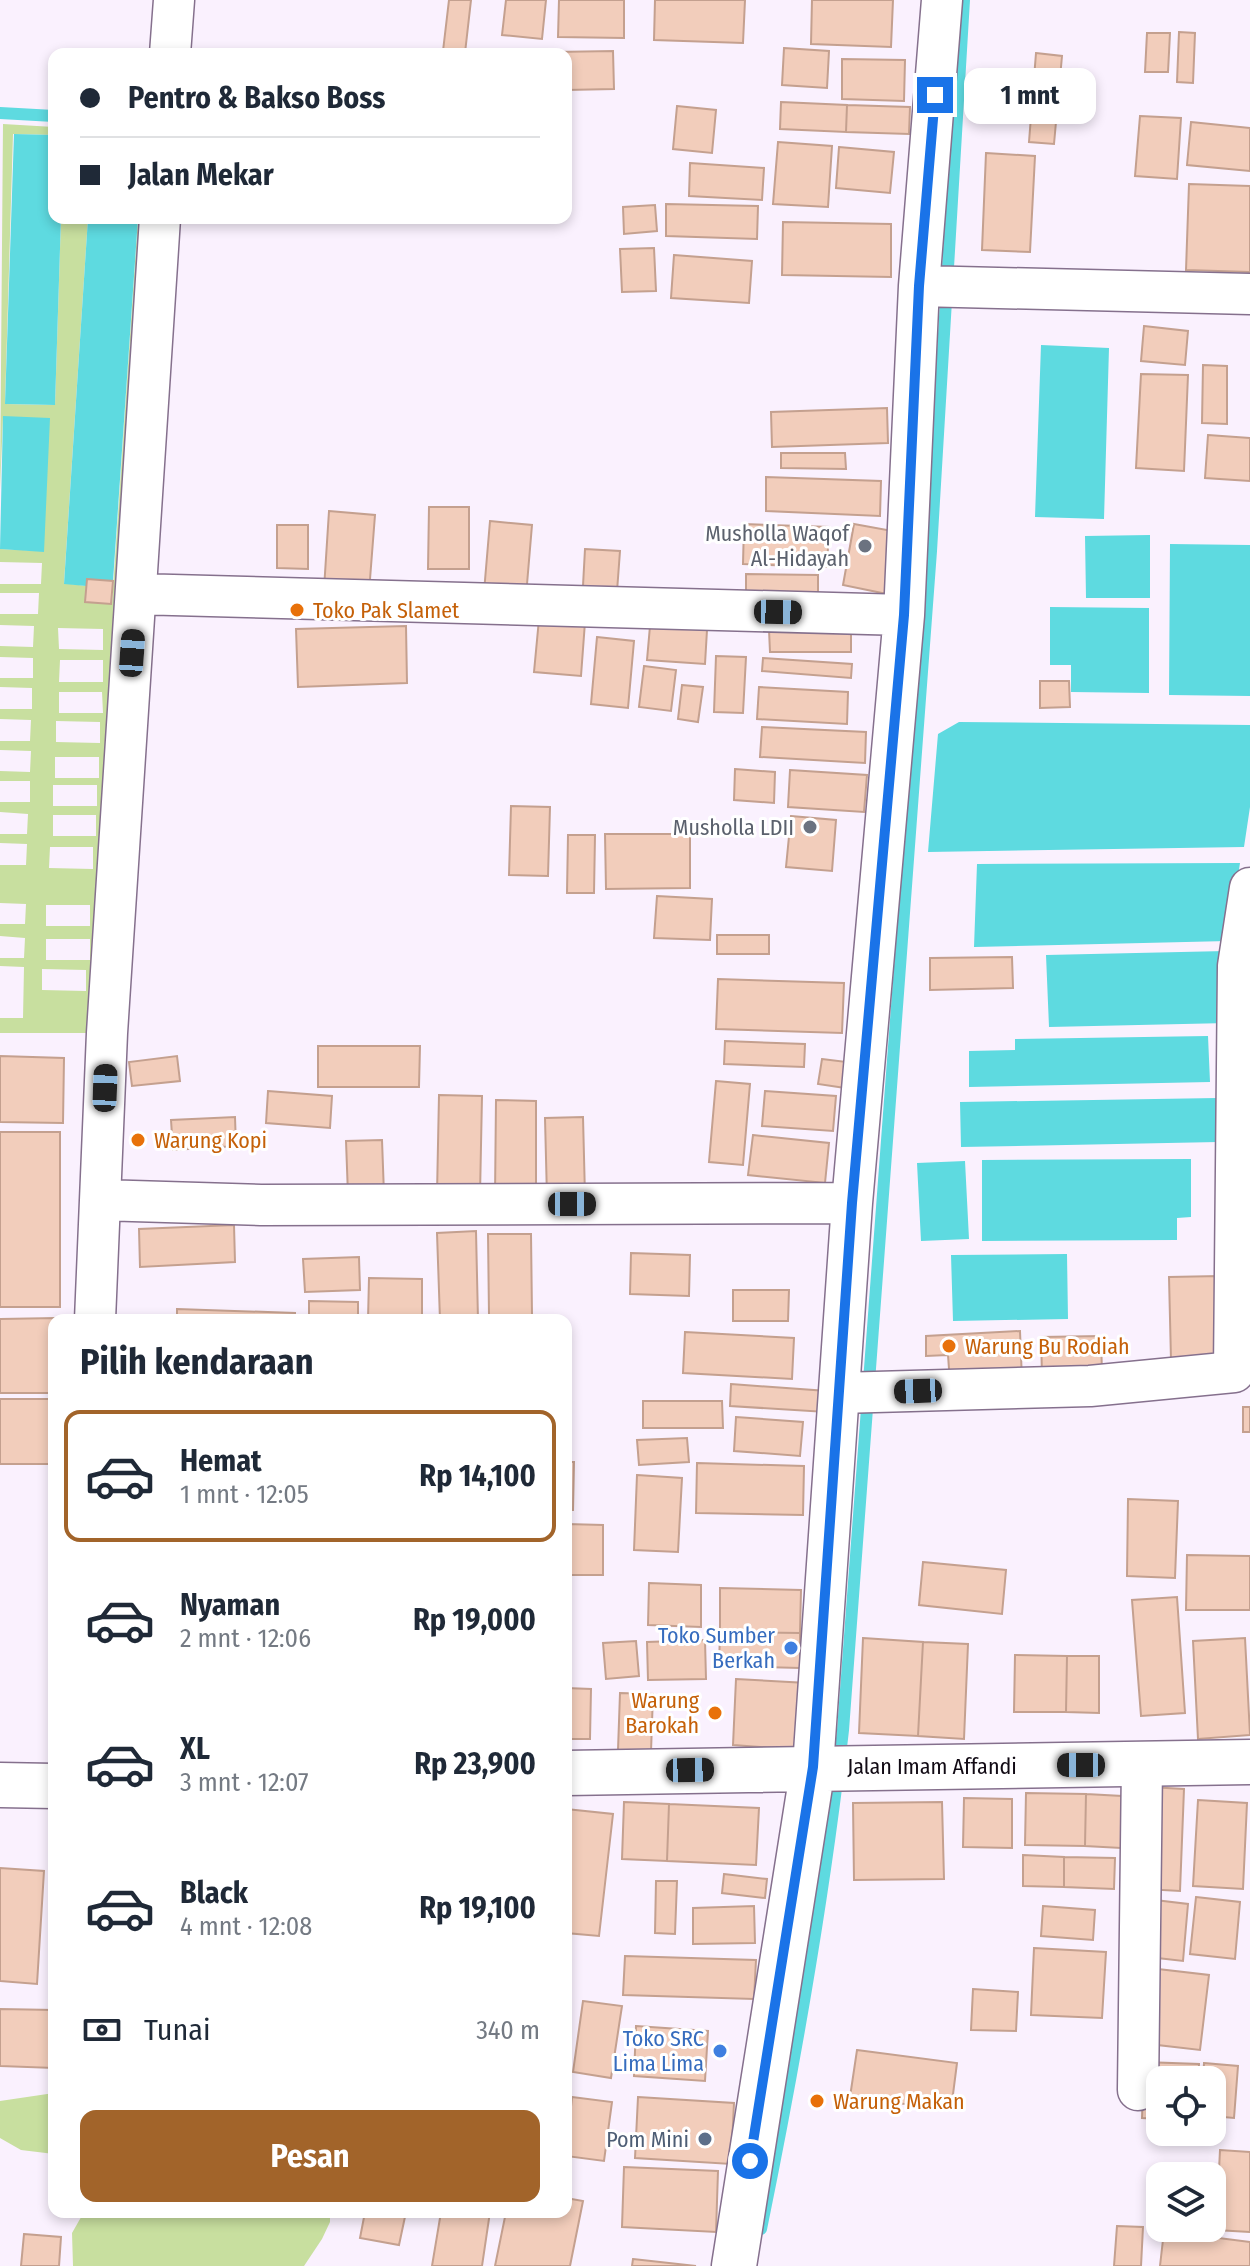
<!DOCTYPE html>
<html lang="id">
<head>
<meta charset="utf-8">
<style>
	:root { --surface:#fff; --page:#f6f6f7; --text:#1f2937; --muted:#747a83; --line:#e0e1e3; --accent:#a2642a }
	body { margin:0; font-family:"Fira Sans Condensed",sans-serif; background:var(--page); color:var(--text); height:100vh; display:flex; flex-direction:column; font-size:30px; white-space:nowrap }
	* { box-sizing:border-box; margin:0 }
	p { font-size:26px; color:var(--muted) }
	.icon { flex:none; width:44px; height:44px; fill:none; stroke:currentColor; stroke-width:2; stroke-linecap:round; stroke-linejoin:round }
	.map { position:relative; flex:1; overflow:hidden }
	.details { position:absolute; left:48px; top:1314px; width:524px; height:904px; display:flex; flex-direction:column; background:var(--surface); border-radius:16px; box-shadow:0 4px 12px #0003 }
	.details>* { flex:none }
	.top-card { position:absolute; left:48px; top:48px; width:524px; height:176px; border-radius:16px; box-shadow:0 4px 12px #0003; display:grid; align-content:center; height:176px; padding:0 32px; background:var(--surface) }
	.fabs { position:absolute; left:1146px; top:2066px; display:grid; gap:16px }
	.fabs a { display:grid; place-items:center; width:80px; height:80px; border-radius:16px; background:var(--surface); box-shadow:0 4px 12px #0003; font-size:40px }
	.end { position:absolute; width:36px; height:36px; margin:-18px; border:10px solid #1a73e8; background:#fff; box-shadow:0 0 0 4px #fff }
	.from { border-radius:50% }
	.bubble { position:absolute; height:56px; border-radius:16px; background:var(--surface); box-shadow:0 4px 12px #0003; font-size:26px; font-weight:700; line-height:56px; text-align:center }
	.car { position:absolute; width:24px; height:48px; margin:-24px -12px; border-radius:10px; box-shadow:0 0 6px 2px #0007; background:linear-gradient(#222 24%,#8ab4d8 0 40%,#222 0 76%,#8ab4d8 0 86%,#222 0) }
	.top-card b { display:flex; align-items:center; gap:28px; height:76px; font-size:30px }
	.top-card b+b { border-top:2px solid var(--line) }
	.top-card i { width:20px; height:20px; background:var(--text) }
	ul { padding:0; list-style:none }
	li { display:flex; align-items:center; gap:24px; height:132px; margin:0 16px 12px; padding:0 16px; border:4px solid transparent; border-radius:16px }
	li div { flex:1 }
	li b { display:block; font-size:30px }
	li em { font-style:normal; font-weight:700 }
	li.current { border-color:var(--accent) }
	li>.icon { width:72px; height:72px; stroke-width:1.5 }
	h2 { padding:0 32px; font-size:36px; line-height:96px }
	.pay { display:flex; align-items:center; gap:20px; height:88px; padding:0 32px; font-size:30px }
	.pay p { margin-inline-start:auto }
	.primary-button { display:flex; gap:16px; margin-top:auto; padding:16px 32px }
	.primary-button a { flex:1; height:92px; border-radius:16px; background:var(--accent); color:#fff; font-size:32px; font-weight:700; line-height:92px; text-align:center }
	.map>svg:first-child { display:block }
	.green { fill:#c8df9f; fill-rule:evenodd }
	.water { fill:#5edae0 }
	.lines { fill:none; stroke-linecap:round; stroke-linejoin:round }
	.stream { stroke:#5edae0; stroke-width:12 }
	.building { fill:#f2cdbb; stroke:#c4a08f; stroke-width:2 }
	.minor-casing { stroke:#85708d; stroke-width:43 }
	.tertiary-casing { stroke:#85708d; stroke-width:47 }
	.minor { stroke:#fff; stroke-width:40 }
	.tertiary { stroke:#fff; stroke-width:44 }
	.route { stroke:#1a73e8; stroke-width:10 }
	.worship-dot { fill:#6b7280; stroke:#fff; stroke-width:3 }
	.food-dot { fill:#e8710a; stroke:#fff; stroke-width:3 }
	.shop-dot { fill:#3f7fe0; stroke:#fff; stroke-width:3 }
	.service-dot { fill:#5c6f8a; stroke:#fff; stroke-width:3 }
	.labels { text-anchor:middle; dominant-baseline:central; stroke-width:6; stroke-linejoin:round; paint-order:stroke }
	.worship-label { font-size:22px; fill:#5b616d; stroke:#fff; text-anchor:end }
	.food-label { font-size:22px; fill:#c56008; stroke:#fff; text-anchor:start }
	.shop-label { font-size:22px; fill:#366cbe; stroke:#fff; text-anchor:end }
	.street-label { font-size:22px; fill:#110a14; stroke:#fff }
	.service-label { font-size:22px; fill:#4e5e75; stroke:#fff; text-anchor:end }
</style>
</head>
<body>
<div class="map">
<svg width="1250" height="2266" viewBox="0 0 1250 2266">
	<rect width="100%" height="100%" fill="#faf1fe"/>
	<!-- green -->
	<path class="green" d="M3,124L54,127V135L13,134L5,404L55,405L61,218H88L64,583L86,586L85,602L112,604L138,218H160L107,1033H0V1018H23L24,967L0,966V958H24L25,938L0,936V924H25L26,904L0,903V865H26L27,844L0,843V834H27L28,814L0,812V802H30V781H0V771L30,772L31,751L0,750V741H30L31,720L0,719V709H32V688L0,687V678H33V658L0,657V646L33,647L34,626L0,625V614H38L39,593H0V584H41L42,563L0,562V549L44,551L3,417L0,490ZM58,628L103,629V650L59,649ZM103,660V682H59L60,660ZM59,692H102L103,713H59ZM56,721L100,722V743L56,742ZM55,757H99V778H55ZM53,785H97V806H53ZM53,815H96V836H53ZM50,847H93V869L49,868ZM46,905H90V926H46ZM46,939H90V960H46ZM42,969L86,970V991L42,990Z
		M54,2093V2154L21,2150L0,2138V2101Z
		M84,2212H330V2222L322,2239L304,2266H73L72,2233Z"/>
	<!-- water -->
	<path class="water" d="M14,134L54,135V218H61L55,405L5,404Z
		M88,218H138L113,581L87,579L86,586L64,584Z
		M1041,345L1109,348L1104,519L1035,517Z
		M3,416L50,418L44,552L0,549Z
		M1150,535V598H1086L1085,536Z
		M1170,544L1250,545V696L1169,695Z
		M1050,607L1149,608V693L1071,692V665H1050Z
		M959,722L1250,725V807L1244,847L928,852L938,734Z
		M1240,863L1228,941L974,947L977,864Z
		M1226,951L1228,1023L1049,1027L1046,955Z
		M1208,1036L1210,1082L969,1087V1051L1015,1050V1039Z
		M1217,1098L1218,1142L961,1147L960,1102Z
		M1191,1159V1217L1177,1218V1240L982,1241V1160Z
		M965,1161L969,1239L921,1241L917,1163Z
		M1067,1254L1068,1319L953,1321L951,1255Z"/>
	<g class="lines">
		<!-- stream -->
		<path class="stream" d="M0,113L54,116
			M761,2229C795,2063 824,1899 843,1730L931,551L964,0"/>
	</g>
	<!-- building -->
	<path class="building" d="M449,0H471L465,53L443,51Z
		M506,0H546L542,39L502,35Z
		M559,0H624V38L558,37Z
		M655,0H745L743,43L654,40Z
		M812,0H893L891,47L811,44Z
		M1179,32L1195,33L1193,83L1177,82Z
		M1147,33H1170L1168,72H1145Z
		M784,48L829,51L827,88L782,85Z
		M613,51L614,89L566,90V54L554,52Z
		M1036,53L1062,56L1054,144L1029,142Z
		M842,59L905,60L904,101L842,99Z
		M781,102L847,105L846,132L780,129Z
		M847,105L910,107L909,134L846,132Z
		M677,106L716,110L712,153L673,149Z
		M1140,116L1181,118L1177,179L1135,176Z
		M1191,122L1250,128V171L1187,165Z
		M778,142L832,146L828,207L773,204Z
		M839,147L894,152L890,193L836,188Z
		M986,153L1035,156L1030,252L982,250Z
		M690,163L764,168L762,200L689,196Z
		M1189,184L1250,186V272L1186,270Z
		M666,204L758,206L757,239L666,236Z
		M655,205L657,231L624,234L623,207Z
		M783,222L891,224V277L782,275Z
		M654,248L656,291L622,292L620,249Z
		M674,255L752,261L749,303L671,298Z
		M1144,326L1188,331L1185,365L1141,361Z
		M1203,365L1227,366V424L1202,423Z
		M1141,374L1188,375L1184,471L1136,468Z
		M887,408L888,443L772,447L771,412Z
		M1208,435L1250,438V481L1205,478Z
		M781,453H845L846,469L781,468Z
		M766,477L881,481L880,516L766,511Z
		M429,507H469V569H428Z
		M329,511L375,515L369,592L324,589Z
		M490,521L532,525L526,596L484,592Z
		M744,524L829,527L827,567L743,564Z
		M854,524L898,532L887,594L843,585Z
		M277,525H308V569L277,568Z
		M585,549L620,551L616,605L582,604Z
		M746,574L818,575V602H746Z
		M87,579L113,581L111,604L85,602Z
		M539,619L585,622L581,676L534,672Z
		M406,626L407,683L298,687L296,629Z
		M650,626L707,630L705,664L647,660Z
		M769,630H851V652H770Z
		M597,637L634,641L628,708L591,704Z
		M716,656L746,657L743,713L714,712Z
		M763,658L852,664L851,678L762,671Z
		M644,666L676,670L671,711L639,707Z
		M1040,681H1069L1070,707L1040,708Z
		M682,685L703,687L698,722L678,719Z
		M759,687L848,692L847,724L757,719Z
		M762,727L866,732L865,763L760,757Z
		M735,769L775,772L774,803L734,800Z
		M790,770L867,775L864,812L788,807Z
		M511,806L550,807L548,876L509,875Z
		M791,816L836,820L832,871L786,867Z
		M605,834H690V888L606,889Z
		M568,835H595L594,893H567Z
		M657,896L712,899L710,940L654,938Z
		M717,935H769V954H717Z
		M1012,957L1013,988L930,990V958Z
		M718,979L844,983L842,1033L716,1029Z
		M725,1041L805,1044L804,1067L724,1064Z
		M318,1046H420L419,1087H318Z
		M0,1056L64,1058L63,1123L0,1122Z
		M177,1056L180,1081L132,1086L129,1062Z
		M822,1059L855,1063L852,1089L818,1084Z
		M716,1081L750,1084L743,1165L709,1162Z
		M268,1091L332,1096L330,1128L266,1123Z
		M765,1091L836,1096L833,1131L762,1126Z
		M439,1095L482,1096L480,1195L437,1194Z
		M496,1100L536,1101V1197H495Z
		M235,1117L236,1146L173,1150L171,1120Z
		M583,1117L585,1196L547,1198L545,1118Z
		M0,1132H60V1307H0Z
		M753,1135L829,1143L825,1183L748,1175Z
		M382,1140L384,1194L348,1195L346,1141Z
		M234,1225L235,1262L140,1267L139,1229Z
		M476,1231L478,1320H440L437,1233Z
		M488,1234H531L532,1315H489Z
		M631,1253L690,1255L689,1296L630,1294Z
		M359,1257L360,1290L305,1292L303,1259Z
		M1219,1276L1221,1358L1171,1360L1169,1277Z
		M369,1278L422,1279V1320H368Z
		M733,1290H789L788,1321H733Z
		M309,1301L358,1302V1320H309Z
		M177,1309L295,1313V1320H177Z
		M56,1318L54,1393H0V1319Z
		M1020,1331L1022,1380L950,1383L948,1355L926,1356V1336Z
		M685,1332L794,1338L792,1379L683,1373Z
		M1101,1336L1102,1374L1042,1375L1041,1337Z
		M731,1384L827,1391L826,1412L730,1406Z
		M0,1399H54V1464H0Z
		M643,1401H722L723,1428H643Z
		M1243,1407H1250V1432H1243Z
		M736,1417L803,1422L800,1456L734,1451Z
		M687,1438L689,1462L639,1465L637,1440Z
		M566,1462H574L573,1510H566Z
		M697,1463L804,1466L803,1515L696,1513Z
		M637,1475L682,1478L678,1552L634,1550Z
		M1128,1499L1178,1501L1175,1578L1127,1576Z
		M566,1524L603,1525V1575H566Z
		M1187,1555L1250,1556V1610H1186Z
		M923,1562L1006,1570L1002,1614L919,1605Z
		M649,1583L701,1585V1627L648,1625Z
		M720,1588L801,1590L800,1633L720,1632Z
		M1177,1597L1185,1713L1141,1716L1132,1600Z
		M720,1632L800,1633V1668L719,1666Z
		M863,1638L923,1642L918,1736L859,1733Z
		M1245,1638L1250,1735L1198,1739L1193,1641Z
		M705,1640L706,1679L648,1680L647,1642Z
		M636,1641L639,1676L606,1679L603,1643Z
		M923,1642L968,1644L964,1739L918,1736Z
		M1015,1655L1067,1656L1066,1712H1014Z
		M1067,1656H1099V1713L1066,1712Z
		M736,1679L807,1683L804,1750L733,1745Z
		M566,1688L591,1689L590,1739H566Z
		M620,1693L653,1694L651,1752L618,1750Z
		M1149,1787L1184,1789L1180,1891L1145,1889Z
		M1026,1793L1086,1794L1085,1846L1025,1845Z
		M1086,1794L1122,1796L1121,1848L1085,1846Z
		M964,1798L1012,1799V1848L963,1847Z
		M1198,1800L1247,1803L1243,1889L1193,1886Z
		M624,1802L669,1804L667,1861L622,1859Z
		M942,1802L944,1879L854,1880L853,1803Z
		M669,1804L759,1808L756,1865L667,1861Z
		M566,1809L613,1814L599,1936L566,1933Z
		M1023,1855L1064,1857V1887L1023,1886Z
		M1064,1857L1115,1858L1114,1889L1064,1887Z
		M0,1868L44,1871L37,1984L0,1981Z
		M724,1874L767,1879L765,1898L722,1893Z
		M656,1881H677L675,1934L655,1933Z
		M1196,1897L1240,1902L1235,1959L1190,1954Z
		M1155,1900L1188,1904L1183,1961L1149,1957Z
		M754,1906L755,1943L693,1944V1908Z
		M1043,1906L1095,1910L1093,1940L1041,1936Z
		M1034,1948L1106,1952L1102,2018L1031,2015Z
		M625,1956L756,1960L754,1999L623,1995Z
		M1158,1969L1209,1975L1200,2050L1149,2044Z
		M973,1989L1018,1992L1016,2031L971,2030Z
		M583,2001L622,2006L611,2078L573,2072Z
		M0,2009L54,2010V2068L0,2066Z
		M636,2026L708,2031L705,2081L634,2076Z
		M857,2050L957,2063L951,2110L850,2097Z
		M1144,2062L1199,2064L1198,2080H1160V2119L1142,2118Z
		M1204,2063L1238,2066L1234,2118L1212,2116V2080H1203Z
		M572,2097L612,2102L604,2161L566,2156Z
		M638,2097L734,2103L731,2164L635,2158Z
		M1220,2150L1250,2152V2232L1216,2230Z
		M1169,2163L1203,2165V2176H1168Z
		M624,2167L718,2171L716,2232L622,2227Z
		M566,2198L583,2201L570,2266H495L506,2212H566Z
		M365,2212H406L399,2245L360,2238Z
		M441,2212H490L482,2266H432Z
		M1117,2226L1143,2227L1141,2266H1114Z
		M1164,2231L1250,2242V2266H1160Z
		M24,2234L61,2237L59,2266H21Z
		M633,2259L696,2266H632Z"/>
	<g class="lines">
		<!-- minor casing -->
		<g class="minor-casing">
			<path id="minor" d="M170,54L174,0
				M919,286L1250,294
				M136,594L904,615
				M100,1200L261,1205L852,1203
				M95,1320L107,1033L160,218
				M839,1393L1090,1386L1234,1372L1238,966L1250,888
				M813,1767L852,1203L904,615L919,286L942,0
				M1138,2090L1142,1764"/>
		</g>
		<!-- tertiary casing -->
		<g class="tertiary-casing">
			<path id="tertiary" d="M566,1773L1250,1762
				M0,1785L54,1786
				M734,2266L813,1767"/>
		</g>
		<!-- minor -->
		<use href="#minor" class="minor"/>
		<!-- tertiary -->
		<use href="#tertiary" class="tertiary"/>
	</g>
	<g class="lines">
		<!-- route -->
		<path class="route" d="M750,2161L813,1767L852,1203L904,615L919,286L935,95"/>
	</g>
	<!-- markers -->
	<g class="worship-dot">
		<circle cx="865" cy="546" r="8"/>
		<circle cx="810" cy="827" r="8"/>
	</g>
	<g class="food-dot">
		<circle cx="297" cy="610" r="8"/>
		<circle cx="138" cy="1140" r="8"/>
		<circle cx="949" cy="1346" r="8"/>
		<circle cx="715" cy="1713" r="8"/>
		<circle cx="817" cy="2101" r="8"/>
	</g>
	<g class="shop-dot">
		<circle cx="791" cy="1648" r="8"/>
		<circle cx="720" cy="2051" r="8"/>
	</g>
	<circle class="service-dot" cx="705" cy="2139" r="8"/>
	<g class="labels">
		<!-- worship labels -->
		<g class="worship-label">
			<text x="849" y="533">Musholla Waqof<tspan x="849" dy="25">Al-Hidayah</tspan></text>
			<text x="794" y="827">Musholla LDII</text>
		</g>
		<!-- food labels -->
		<g class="food-label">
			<text x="313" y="610">Toko Pak Slamet</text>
			<text x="154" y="1140">Warung Kopi</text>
			<text x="965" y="1346">Warung Bu Rodiah</text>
			<text x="699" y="1700" text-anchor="end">Warung<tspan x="699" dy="25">Barokah</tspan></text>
			<text x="833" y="2101">Warung Makan</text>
		</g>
		<!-- shop labels -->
		<g class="shop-label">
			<text x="775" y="1635">Toko Sumber<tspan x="775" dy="25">Berkah</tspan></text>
			<text x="704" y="2038">Toko SRC<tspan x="704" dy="25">Lima Lima</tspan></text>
		</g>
		<!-- street labels -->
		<g class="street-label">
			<text x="932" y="1766">Jalan Imam Affandi</text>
		</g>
		<!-- service labels -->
		<g class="service-label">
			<text x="689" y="2139">Pom Mini</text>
		</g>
	</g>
</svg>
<div class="fabs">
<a><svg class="icon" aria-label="locate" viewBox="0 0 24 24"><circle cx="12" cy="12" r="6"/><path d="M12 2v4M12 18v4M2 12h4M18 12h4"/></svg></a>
<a><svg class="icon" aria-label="layers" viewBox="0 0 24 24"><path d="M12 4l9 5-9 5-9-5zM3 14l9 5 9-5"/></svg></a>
</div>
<i class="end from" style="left:750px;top:2161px"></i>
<i class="end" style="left:935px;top:95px"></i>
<div class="bubble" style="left:964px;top:68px;width:132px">1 mnt</div>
<i class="car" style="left:778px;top:612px;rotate:91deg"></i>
<i class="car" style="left:132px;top:653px;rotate:4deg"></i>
<i class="car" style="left:105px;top:1088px;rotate:2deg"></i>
<i class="car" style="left:572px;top:1204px;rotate:90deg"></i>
<i class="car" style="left:918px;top:1391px;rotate:268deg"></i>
<i class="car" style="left:1081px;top:1765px;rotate:270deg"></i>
<i class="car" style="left:690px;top:1770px;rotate:89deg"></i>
<div class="top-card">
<b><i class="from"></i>Pentro &amp; Bakso Boss</b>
<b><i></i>Jalan Mekar</b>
</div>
<section class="details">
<h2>Pilih kendaraan</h2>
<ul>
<li class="current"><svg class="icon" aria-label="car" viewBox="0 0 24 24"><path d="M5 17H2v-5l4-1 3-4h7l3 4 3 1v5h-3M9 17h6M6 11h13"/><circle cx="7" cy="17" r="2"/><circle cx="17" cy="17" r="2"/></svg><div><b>Hemat</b><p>1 mnt · 12:05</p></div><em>Rp 14,100</em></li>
<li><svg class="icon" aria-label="car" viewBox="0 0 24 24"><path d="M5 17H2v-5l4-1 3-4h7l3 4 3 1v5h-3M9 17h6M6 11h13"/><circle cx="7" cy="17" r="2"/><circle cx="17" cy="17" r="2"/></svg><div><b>Nyaman</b><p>2 mnt · 12:06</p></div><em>Rp 19,000</em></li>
<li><svg class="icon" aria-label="car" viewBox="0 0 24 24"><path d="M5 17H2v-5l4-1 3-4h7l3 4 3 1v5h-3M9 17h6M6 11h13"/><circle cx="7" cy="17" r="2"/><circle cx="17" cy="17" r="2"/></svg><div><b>XL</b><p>3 mnt · 12:07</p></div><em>Rp 23,900</em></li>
<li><svg class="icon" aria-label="car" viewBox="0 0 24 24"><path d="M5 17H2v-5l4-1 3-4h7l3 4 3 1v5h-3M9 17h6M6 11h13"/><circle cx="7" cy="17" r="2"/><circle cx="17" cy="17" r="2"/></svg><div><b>Black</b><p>4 mnt · 12:08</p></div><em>Rp 19,100</em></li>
</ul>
<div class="pay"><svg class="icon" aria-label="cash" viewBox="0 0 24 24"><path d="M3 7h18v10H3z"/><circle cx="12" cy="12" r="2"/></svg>Tunai<p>340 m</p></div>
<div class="primary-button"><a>Pesan</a></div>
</section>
</div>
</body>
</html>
